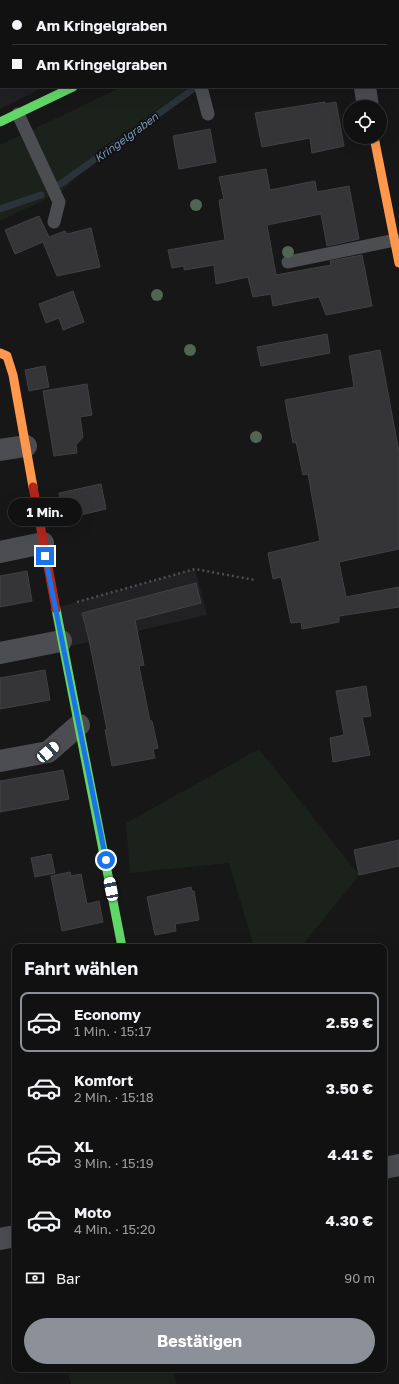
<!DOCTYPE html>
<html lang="de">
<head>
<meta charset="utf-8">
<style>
	:root { --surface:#111112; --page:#1a1a1b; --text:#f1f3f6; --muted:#9c9d9f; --line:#303132; --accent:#8c9099 }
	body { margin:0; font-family:"Golos Text",sans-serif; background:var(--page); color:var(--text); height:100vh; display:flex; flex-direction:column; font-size:15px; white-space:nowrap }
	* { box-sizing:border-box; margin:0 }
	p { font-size:13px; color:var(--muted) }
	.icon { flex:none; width:22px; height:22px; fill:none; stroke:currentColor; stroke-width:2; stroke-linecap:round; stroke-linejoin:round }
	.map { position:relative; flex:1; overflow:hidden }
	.details { position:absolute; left:12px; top:944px; width:375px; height:428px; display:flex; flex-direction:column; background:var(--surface); border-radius:8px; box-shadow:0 4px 16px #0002,0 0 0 1px var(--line) }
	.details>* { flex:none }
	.guide { position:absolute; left:0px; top:0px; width:399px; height:88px; box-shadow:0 4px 16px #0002,0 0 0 1px var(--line); display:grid; align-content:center; height:88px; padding:0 12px; background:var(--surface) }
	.tools { position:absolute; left:343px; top:100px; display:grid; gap:8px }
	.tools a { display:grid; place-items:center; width:44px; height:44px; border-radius:50%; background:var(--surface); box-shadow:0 4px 16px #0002,0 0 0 1px var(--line); font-size:20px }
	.end { position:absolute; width:18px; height:18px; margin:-9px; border:5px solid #1a73e8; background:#fff; box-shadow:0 0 0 2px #fff }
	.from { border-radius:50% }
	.bubble { position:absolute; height:28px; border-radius:14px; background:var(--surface); box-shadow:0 4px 16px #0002,0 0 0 1px var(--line); font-size:13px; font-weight:700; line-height:28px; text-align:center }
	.car { position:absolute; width:12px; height:24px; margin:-12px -6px; border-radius:5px; box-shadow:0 0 3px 1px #0007; background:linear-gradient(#fff 24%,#345 0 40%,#fff 0 76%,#345 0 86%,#fff 0) }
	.guide b { display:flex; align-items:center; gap:14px; height:38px; font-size:15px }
	.guide b+b { border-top:1px solid var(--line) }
	.guide i { width:10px; height:10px; background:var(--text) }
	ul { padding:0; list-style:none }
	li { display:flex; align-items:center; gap:12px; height:60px; margin:0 8px 6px; padding:0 4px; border:2px solid transparent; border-radius:8px }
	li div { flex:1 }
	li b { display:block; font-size:15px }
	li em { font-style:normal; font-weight:700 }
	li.on { border-color:var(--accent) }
	li>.icon { width:36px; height:36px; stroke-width:1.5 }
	h2 { padding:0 12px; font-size:18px; line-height:48px }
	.pay { display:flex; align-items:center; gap:10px; height:44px; padding:0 12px; font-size:15px }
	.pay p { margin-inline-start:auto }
	.button { display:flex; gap:8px; margin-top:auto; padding:8px 12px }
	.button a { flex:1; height:46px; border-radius:24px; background:var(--accent); color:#fff; font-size:16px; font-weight:700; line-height:46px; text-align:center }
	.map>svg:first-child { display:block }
	.built { fill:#212124 }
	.green { fill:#1b221c }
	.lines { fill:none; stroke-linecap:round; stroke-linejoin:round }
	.stream { stroke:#2a323a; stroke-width:7 }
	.building { fill:#353537; stroke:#404144 }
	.path { stroke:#4d4e52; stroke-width:2.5; stroke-dasharray:2 3; stroke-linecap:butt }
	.lane { stroke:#4b4d51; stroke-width:13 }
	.street { stroke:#4b4d51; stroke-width:22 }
	.fast { stroke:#63d668; stroke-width:9 }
	.slow { stroke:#ff974d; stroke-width:9 }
	.jam { stroke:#b3261e; stroke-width:9 }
	.tree { fill:#506552 }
	.route { stroke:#1a73e8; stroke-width:5 }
	.labels { text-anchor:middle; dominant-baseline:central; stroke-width:3.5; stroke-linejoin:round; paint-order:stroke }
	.water-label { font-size:11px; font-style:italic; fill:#7e9bb5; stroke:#111114 }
</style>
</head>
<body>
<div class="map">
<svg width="399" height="1384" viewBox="0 0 399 1384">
	<rect width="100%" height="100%" fill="#171718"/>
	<!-- built -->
	<path class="built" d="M0,0H224L1,1V87H44L0,109Z
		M195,569L207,615L63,648L55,608Z"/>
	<!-- green -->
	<path class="green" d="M122,87H189L102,148L64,190L0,221V145Z
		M259,749L359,875L301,947H254L229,863L130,873L126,823Z
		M67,1369H173L176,1384H71Z"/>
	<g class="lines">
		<!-- stream -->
		<path class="stream" d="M398,39H399
			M59,185L193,89
			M0,209L41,195"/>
	</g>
	<!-- building -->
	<path class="building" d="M325,102V104L336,102L344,146L312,153L310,138L262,147L255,113Z
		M210,129L216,162L179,169L173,136Z
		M266,169L270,190L315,181L317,192L349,186L359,239L327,246L321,214L267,225L276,275L331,265L330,261L362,255L372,306L326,315L319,297L273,306L271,294L253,297L248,277L216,284L214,265L184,270V266L172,268L168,250L225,240L219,200L224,199L219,177Z
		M39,216L49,237L65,231L67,234L91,228L100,267L57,276L43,242L15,254L5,230Z
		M73,291L84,322L63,330L59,318L46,323L39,304Z
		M327,334L330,353L261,366L257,347Z
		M380,350L399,452V549L339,562L346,597L399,587V607L339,616V622L302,629L301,622L291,623L281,577L273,579L268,553L320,541L308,474L303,475L296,442L293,443L285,400L354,387L349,356Z
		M45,366L49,387L29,391L25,370Z
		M87,384L92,415L80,417L83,437L76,445L77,453L54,456L43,391Z
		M101,484L106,509L64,519L59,493Z
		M27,571L32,601L0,607V576Z
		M196,583L201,603L135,620L144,665L139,666L150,721H152L158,748L153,749L155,758L112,766L105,730H107L89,640L82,613Z
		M45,670L50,700L0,709V678Z
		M366,686L371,716L362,717L370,755L333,762L330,738L344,735L336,691Z
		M63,770L69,799L0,812V781Z
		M399,840V866L359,875L354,850Z
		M51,854L55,873L35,877L31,858Z
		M70,872L71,876L81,874L87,904L99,901L103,922L62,931L51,876Z
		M191,887L192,891H194L199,920L175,924L176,931L155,935L147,897Z"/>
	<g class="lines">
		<!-- path -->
		<path class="path" d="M77,602L195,569L255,580"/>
		<!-- lane -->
		<path class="lane" d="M4,0V1
			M121,0L122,1
			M223,0L224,1
			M91,1L93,0
			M0,45H1
			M398,63L399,62
			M201,87L208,114
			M18,114L59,202L54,222
			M288,262L395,240"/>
		<!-- street -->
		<path class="street" d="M345,0V1
			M251,1L253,0
			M365,87L368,107
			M0,450L26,446
			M0,552L43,543
			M0,653L61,641
			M0,761L48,752L79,725
			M384,1168L399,1165
			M0,1239L15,1236"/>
		<!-- fast -->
		<path class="fast" d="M0,122L73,87
			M56,609L122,947"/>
		<!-- slow -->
		<path class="slow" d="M374,137L399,263
			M0,353L7,356L13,375L33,487"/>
		<!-- jam -->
		<path class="jam" d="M33,487L56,609"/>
	</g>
	<!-- trees -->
	<g class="tree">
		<circle cx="196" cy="205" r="6"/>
		<circle cx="288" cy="252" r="6"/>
		<circle cx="157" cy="295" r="6"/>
		<circle cx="190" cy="350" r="6"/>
		<circle cx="256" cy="437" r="6"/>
	</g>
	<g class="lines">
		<!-- route -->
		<path class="route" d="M45,556L106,860"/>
	</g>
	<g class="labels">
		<!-- water labels -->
		<g class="water-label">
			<text transform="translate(126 137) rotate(-36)">Kringelgraben</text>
		</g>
	</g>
</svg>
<div class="tools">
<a><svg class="icon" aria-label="locate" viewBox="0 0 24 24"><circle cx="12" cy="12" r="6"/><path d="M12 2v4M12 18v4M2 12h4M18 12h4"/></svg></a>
</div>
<i class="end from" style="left:106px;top:860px"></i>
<i class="end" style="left:45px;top:556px"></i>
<div class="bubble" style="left:8px;top:498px;width:74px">1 Min.</div>
<i class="car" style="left:48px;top:752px;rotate:49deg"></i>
<i class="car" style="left:111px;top:889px;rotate:349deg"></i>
<div class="guide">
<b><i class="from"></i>Am Kringelgraben</b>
<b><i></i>Am Kringelgraben</b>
</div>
<section class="details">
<h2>Fahrt wählen</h2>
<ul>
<li class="on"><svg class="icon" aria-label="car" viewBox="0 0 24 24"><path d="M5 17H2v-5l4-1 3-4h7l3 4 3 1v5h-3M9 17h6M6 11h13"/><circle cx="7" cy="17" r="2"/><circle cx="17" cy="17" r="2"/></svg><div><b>Economy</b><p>1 Min. · 15:17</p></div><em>2.59 €</em></li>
<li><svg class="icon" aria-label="car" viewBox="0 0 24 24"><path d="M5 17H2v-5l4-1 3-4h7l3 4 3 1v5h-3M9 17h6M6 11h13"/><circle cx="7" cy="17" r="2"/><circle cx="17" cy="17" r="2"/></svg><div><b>Komfort</b><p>2 Min. · 15:18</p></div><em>3.50 €</em></li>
<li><svg class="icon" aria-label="car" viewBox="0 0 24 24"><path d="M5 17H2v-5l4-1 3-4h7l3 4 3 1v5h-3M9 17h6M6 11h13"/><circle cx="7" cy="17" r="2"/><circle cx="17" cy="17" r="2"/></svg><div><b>XL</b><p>3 Min. · 15:19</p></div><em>4.41 €</em></li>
<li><svg class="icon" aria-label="car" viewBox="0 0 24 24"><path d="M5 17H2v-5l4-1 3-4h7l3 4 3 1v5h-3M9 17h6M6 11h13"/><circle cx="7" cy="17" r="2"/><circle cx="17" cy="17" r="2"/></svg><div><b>Moto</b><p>4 Min. · 15:20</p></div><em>4.30 €</em></li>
</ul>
<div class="pay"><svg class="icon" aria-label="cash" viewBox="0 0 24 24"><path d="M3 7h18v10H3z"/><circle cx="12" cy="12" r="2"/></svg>Bar<p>90 m</p></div>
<div class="button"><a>Bestätigen</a></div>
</section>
</div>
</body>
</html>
